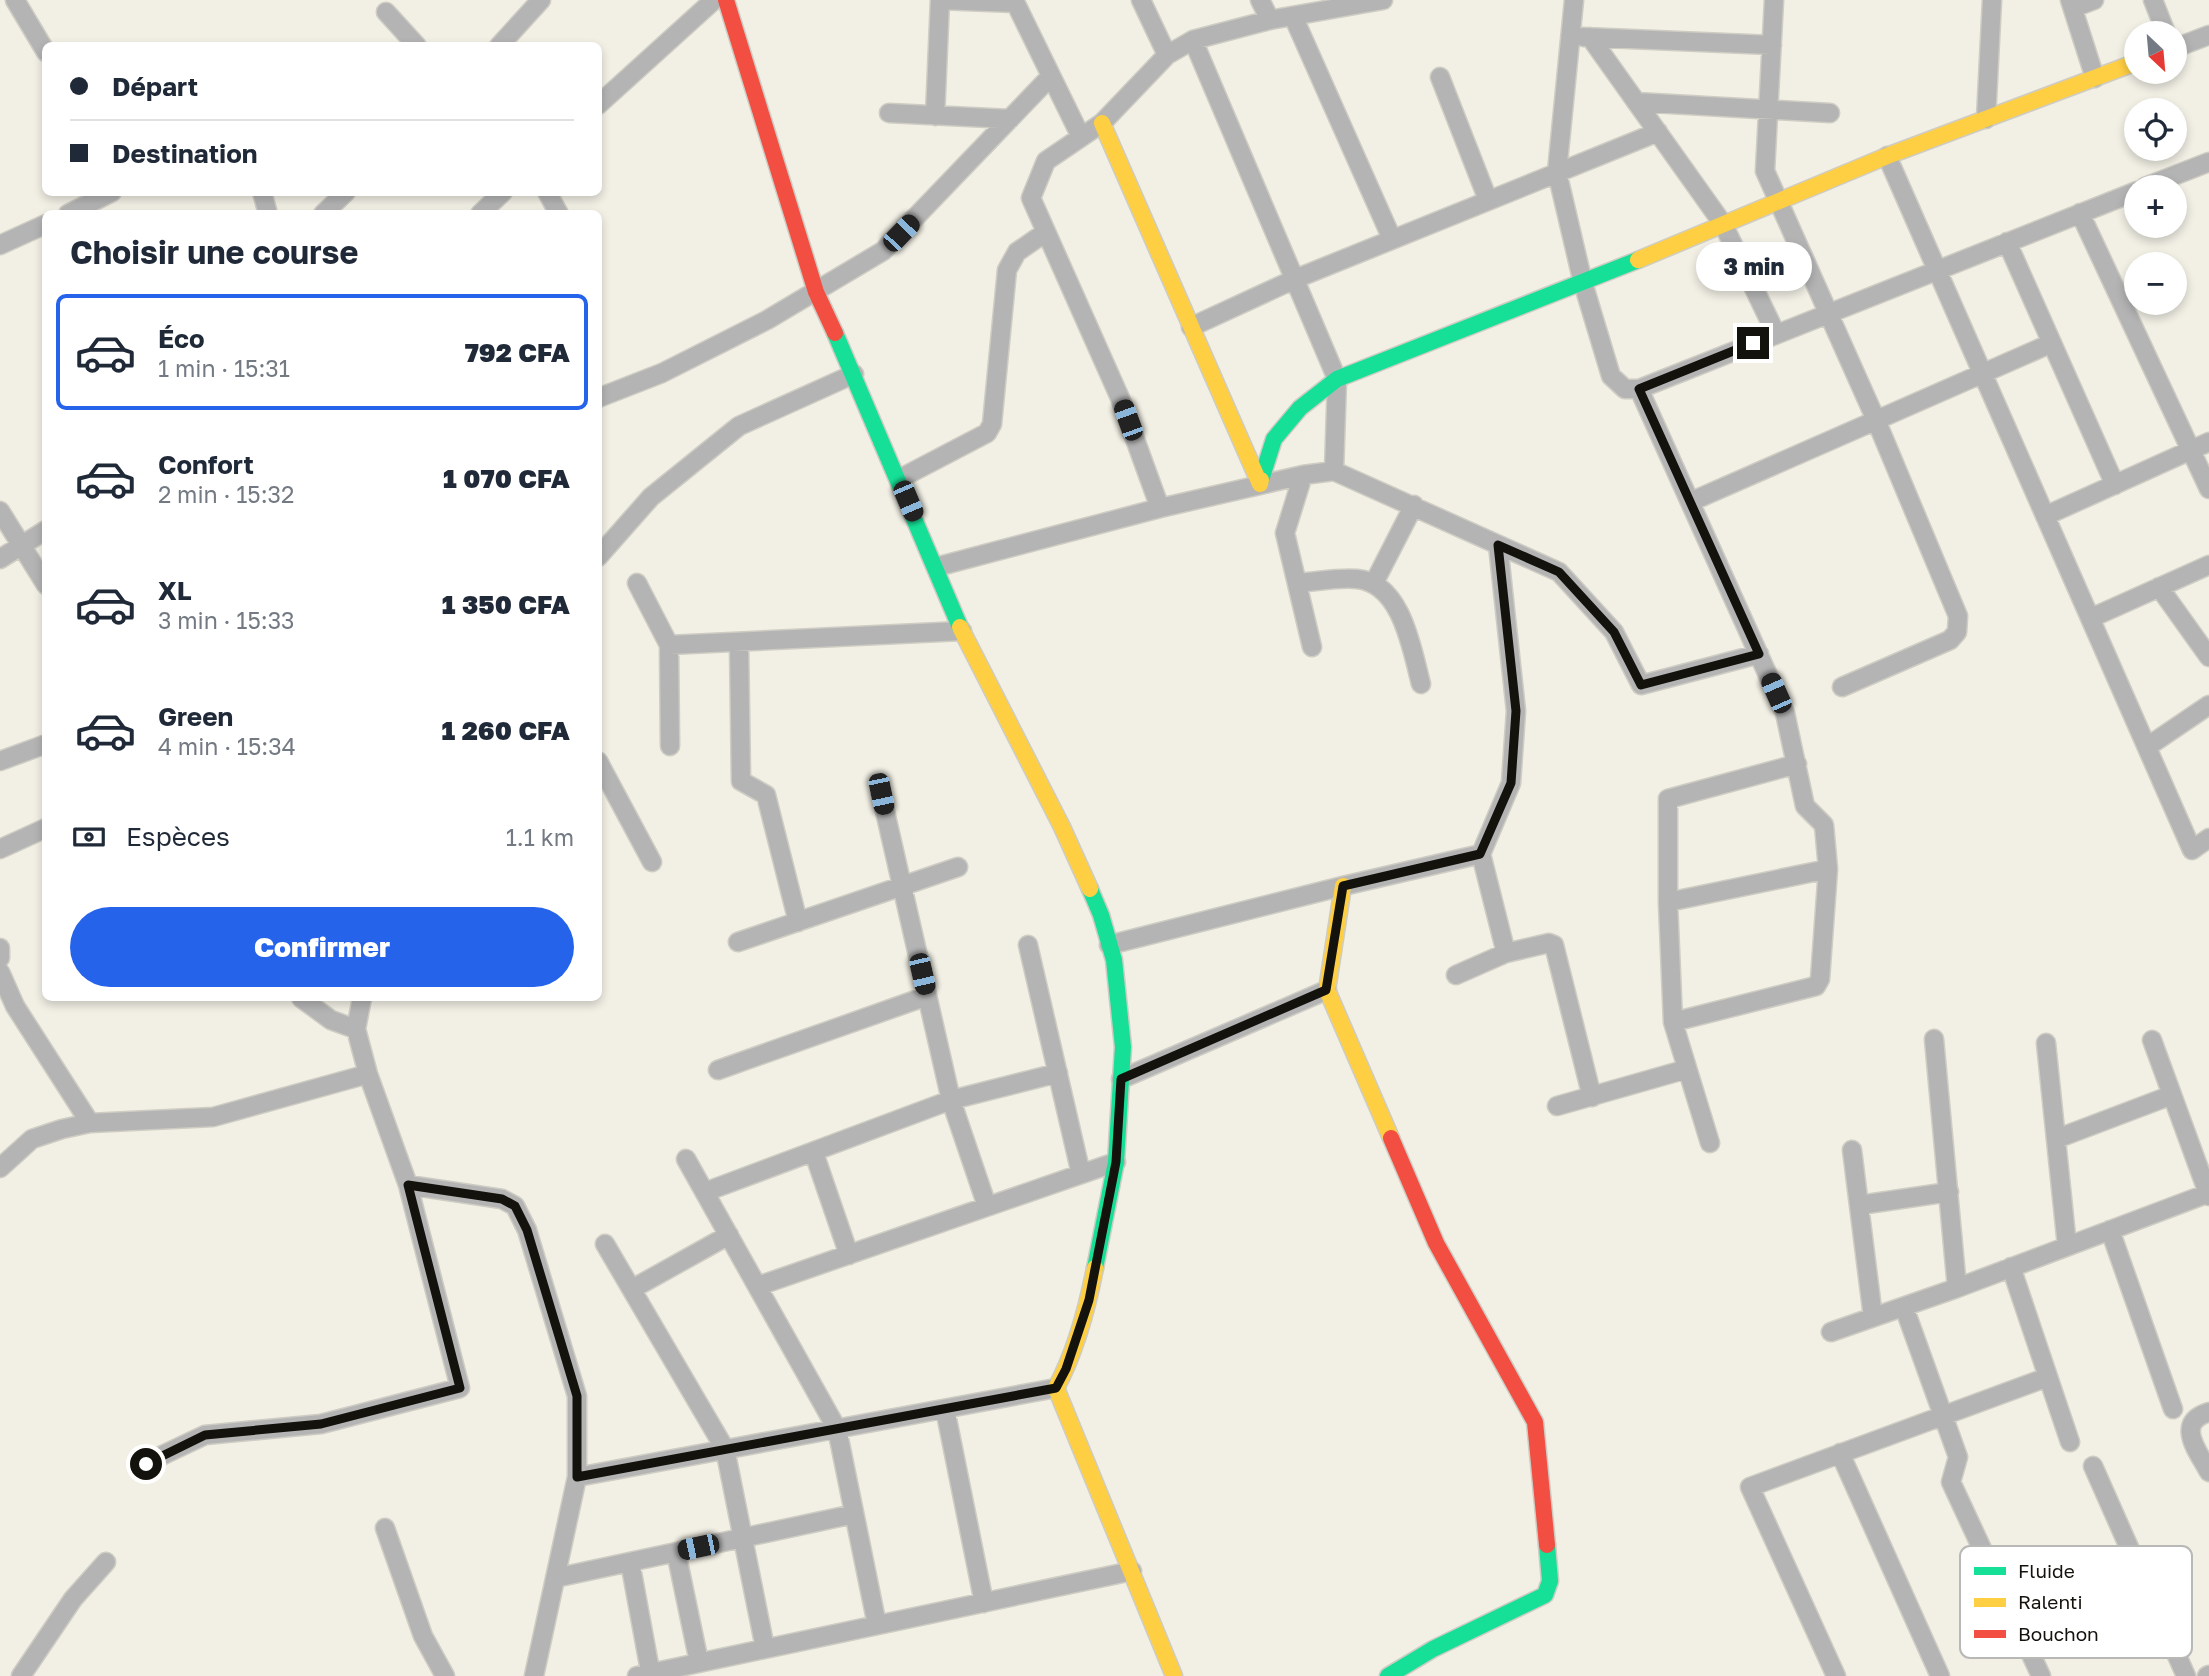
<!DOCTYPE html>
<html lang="fr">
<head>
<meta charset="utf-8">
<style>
	:root { --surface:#fff; --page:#f2f2f3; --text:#1f2937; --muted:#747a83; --line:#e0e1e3; --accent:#2563eb }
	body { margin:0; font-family:"Golos Text",sans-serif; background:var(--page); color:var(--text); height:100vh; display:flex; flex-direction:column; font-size:26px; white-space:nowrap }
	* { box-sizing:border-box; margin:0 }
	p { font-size:23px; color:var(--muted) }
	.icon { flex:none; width:38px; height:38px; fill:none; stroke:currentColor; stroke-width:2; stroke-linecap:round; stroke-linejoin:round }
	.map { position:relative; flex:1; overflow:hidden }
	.side { position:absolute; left:42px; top:210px; width:560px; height:791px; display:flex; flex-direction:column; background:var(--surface); border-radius:10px; box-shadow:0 4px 10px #0003 }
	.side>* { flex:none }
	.hud { position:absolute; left:42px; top:42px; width:560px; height:154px; border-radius:10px; box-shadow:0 4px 10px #0003; display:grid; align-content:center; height:154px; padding:0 28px; background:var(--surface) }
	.needle { width:46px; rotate:154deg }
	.tools { position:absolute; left:2124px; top:21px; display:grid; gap:14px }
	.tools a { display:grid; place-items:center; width:63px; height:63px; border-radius:50%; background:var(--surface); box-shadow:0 4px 10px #0003; font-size:35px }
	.end { position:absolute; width:32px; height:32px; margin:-16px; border:9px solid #14120c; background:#fff; box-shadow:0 0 0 4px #fff }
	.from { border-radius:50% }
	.bubble { position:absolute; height:49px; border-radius:24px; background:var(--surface); box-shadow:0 4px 10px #0003; font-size:23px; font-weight:800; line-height:49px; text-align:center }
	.car { position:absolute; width:21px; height:42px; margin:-21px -10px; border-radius:9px; box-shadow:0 0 5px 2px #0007; background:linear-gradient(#222 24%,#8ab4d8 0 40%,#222 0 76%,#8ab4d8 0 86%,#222 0) }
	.hud b { display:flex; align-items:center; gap:24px; height:66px; font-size:26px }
	.hud b+b { border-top:2px solid var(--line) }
	.hud i { width:18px; height:18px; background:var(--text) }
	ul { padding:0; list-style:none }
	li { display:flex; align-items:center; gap:21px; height:116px; margin:0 14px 10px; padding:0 14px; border:4px solid transparent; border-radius:10px }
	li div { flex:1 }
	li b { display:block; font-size:26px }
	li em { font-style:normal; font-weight:800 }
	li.active { border-color:var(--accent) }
	li>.icon { width:63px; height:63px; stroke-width:1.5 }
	h2 { padding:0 28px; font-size:32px; line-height:84px }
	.pay { display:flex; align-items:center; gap:18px; height:77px; padding:0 28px; font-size:26px }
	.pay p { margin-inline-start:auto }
	.button { display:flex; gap:14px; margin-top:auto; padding:14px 28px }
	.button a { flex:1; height:80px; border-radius:42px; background:var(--accent); color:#fff; font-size:28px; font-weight:800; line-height:80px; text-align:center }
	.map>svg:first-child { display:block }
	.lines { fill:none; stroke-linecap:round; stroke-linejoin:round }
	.street-casing { stroke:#ceccc3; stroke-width:21 }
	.fast-casing { stroke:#ceccc3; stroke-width:19 }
	.slow-casing { stroke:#ceccc3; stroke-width:19 }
	.jam-casing { stroke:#ceccc3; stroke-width:19 }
	.street { stroke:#b4b4b4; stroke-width:18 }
	.fast { stroke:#16e098; stroke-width:16 }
	.slow { stroke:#ffcf43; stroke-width:16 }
	.jam { stroke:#f24e42; stroke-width:16 }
	.route { stroke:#14120c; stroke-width:9 }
	.key { fill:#fff; stroke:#b8b8b6; stroke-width:2 }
	.key-label { font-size:19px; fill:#14120c }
</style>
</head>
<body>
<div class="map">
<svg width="2209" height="1676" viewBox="0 0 2209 1676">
	<rect width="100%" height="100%" fill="#f2f0e5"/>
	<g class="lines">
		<!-- street casing -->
		<g class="street-casing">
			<path id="street" d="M15,0L46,52
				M940,0L1015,3
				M1014,0L1081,137
				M1141,0L1167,55
				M1260,0L1270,20
				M1574,0L1557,172L1583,283L1611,376L1625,389H1639L2137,191
				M1774,0L1765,171L1876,420L1958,616L1957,632L1950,640L1842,687
				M2070,0L2095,78
				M2153,0L2166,33
				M2073,8L2094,0
				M386,12L417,46
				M1293,16L1392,239
				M1583,37L1772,45
				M1590,37L1723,224L1776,334
				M1193,40L1337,379L1334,471
				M499,46L541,0
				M2175,48L2209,35
				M1440,77L1488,200
				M1636,102L1830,113
				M598,105L714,0
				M889,113L1010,119
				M935,116L940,0
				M1986,119L1992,0
				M1887,156L2192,850L2209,838
				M2145,187L2209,162
				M262,192L268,214
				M547,192L559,214
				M2080,213L2209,489
				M68,214L112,192
				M323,214L346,192
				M480,214L503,192
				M2007,242L2115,485
				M0,245L46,224
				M1191,327L1295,279L1658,132
				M1639,389L1785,713L1805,806L1824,825L1828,869L1820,979L1816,986L1673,1022
				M598,398L662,373L767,320L883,251L1051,76
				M1303,475L1285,533L1312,647
				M899,479L987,433L992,424L1007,270L1017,252L1046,232
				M1690,502L2052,343
				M1160,508L1120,398L1031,198L1046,161L1102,123L1167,55L1193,40L1270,20L1383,0
				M0,511L46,585
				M2045,516L2209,442
				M1498,545L1516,711L1511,783L1481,854L1506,953
				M598,557L651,497L739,426L854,374
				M0,559L46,530
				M936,567L1160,508L1303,475L1334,471L1559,572L1614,632L1641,685L1759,654
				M637,583L669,645L670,746
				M1297,583C1316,582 1338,577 1357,579C1402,583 1412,650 1421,684
				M1374,583L1414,505
				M2159,587L2209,657
				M2091,618L2209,565
				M739,643L741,781L766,795L798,922
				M669,645L962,631
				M2147,747L2209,705
				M0,761L46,744
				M598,761L652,862
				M881,794L951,1100L987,1206
				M0,849L46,828
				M1668,902L1828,869
				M738,942L958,867
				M1028,945L1081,1174
				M1109,945L1343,886L1481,854
				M0,948V958
				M0,972L15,1006L90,1123
				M1456,975L1506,953L1549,943L1554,945L1592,1097
				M301,998L331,1020L356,1029
				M1934,1039L1957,1288
				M2152,1040L2209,1196
				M2046,1043L2067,1246
				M718,1070L927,996
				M1121,1079L1327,990
				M1557,1106L1687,1069
				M2056,1139L2172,1095
				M1710,1143L1673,1022L1668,902V799L1797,764
				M1852,1150L1873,1317
				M814,1153L849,1255
				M686,1159L837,1429L877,1625
				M0,1168L32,1139L62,1129L90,1123L213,1117L368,1074
				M408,1185L502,1199L515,1206L527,1230L577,1396V1477L534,1676
				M705,1192L951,1100L1058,1073
				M1860,1205L1949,1192
				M2110,1230L2173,1409
				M605,1244L725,1449L765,1648
				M2011,1267L2070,1442
				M758,1286L1116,1162
				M632,1289L729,1235
				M1904,1307L1958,1457L1951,1482L2041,1676
				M1831,1332L1957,1288L2209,1193
				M945,1409L984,1603
				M2209,1412C2174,1423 2198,1451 2209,1472
				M1840,1453L1940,1676
				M146,1463L205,1435L321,1424L460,1388L408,1185L368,1074L356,1029L362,998
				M2093,1466L2186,1676
				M577,1477L1056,1388
				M385,1528L423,1636L445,1676
				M676,1552L699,1662
				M630,1562L651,1676
				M555,1578L854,1514
				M21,1676L73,1599L106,1562
				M637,1676L1132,1571
				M1836,1676L1750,1487L2048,1377
				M2207,1676L2209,1675"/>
		</g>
		<!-- fast casing -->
		<g class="fast-casing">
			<path id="fast" d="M835,333L960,627
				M1261,480L1274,439L1300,408L1337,379L1638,260
				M1090,889L1101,915L1114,960L1123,1047L1116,1162L1095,1268
				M1388,1676L1433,1649L1545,1595L1550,1581L1547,1545"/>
		</g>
		<!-- slow casing -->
		<g class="slow-casing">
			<path id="slow" d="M1102,123L1260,484L1261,480
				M1638,260L1887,156L2137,62
				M960,627L1062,827L1090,889
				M1343,886L1327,990L1391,1138
				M1095,1268C1087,1309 1076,1351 1056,1388L1174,1676"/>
		</g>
		<!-- jam casing -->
		<g class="jam-casing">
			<path id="jam" d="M726,0L816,292L835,333
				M1391,1138L1436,1243L1535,1422L1547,1545"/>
		</g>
		<!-- street -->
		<use href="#street" class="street"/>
		<!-- fast -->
		<use href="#fast" class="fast"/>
		<!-- slow -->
		<use href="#slow" class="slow"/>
		<!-- jam -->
		<use href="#jam" class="jam"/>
	</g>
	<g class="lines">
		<!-- route -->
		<path class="route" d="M146,1464L205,1435L321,1424L460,1388L408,1185L502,1199L515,1206L527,1230L577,1396V1477L1056,1388L1066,1369L1089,1300L1116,1162L1121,1079L1326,990L1343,886L1480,854L1511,783L1516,711L1498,545L1559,572L1614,632L1641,685L1759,654L1639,389L1753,343"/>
	</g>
	<!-- legend -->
	<rect x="1960" y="1546" width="232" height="112" rx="10" class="key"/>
	<rect x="1974" y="1567" width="32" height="8" fill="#16e098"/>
	<rect x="1974" y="1598" width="32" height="9" fill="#ffcf43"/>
	<rect x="1974" y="1630" width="32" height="8" fill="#f24e42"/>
	<g class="key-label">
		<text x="2018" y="1578">Fluide</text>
		<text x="2018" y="1609">Ralenti</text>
		<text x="2018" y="1641">Bouchon</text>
	</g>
</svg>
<div class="tools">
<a><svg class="needle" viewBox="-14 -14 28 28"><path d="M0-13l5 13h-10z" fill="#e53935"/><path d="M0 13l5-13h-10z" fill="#747a83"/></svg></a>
<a><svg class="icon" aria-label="locate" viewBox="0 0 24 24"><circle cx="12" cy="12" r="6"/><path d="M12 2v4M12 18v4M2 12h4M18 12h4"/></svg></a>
<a>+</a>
<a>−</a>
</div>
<i class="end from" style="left:146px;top:1464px"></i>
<i class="end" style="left:1753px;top:343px"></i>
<div class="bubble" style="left:1696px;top:242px;width:116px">3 min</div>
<i class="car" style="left:901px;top:233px;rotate:44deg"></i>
<i class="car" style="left:1128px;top:420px;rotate:340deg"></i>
<i class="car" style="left:908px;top:501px;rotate:157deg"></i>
<i class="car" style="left:1776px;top:693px;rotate:336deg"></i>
<i class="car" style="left:881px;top:794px;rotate:168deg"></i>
<i class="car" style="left:922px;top:974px;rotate:167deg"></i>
<i class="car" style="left:698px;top:1547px;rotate:258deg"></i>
<div class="hud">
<b><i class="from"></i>Départ</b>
<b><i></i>Destination</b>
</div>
<section class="side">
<h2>Choisir une course</h2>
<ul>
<li class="active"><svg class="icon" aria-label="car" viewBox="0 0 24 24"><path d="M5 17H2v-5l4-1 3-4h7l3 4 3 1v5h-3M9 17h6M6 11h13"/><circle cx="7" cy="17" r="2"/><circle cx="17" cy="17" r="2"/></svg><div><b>Éco</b><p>1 min · 15:31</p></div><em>792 CFA</em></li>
<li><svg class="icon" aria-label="car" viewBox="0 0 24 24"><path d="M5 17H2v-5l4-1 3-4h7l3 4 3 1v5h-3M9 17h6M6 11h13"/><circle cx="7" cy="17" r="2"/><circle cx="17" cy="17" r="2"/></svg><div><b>Confort</b><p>2 min · 15:32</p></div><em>1 070 CFA</em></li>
<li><svg class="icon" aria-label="car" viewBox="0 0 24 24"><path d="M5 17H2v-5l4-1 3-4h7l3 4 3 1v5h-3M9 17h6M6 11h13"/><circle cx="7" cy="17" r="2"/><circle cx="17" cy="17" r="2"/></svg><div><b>XL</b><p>3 min · 15:33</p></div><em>1 350 CFA</em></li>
<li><svg class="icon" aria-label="car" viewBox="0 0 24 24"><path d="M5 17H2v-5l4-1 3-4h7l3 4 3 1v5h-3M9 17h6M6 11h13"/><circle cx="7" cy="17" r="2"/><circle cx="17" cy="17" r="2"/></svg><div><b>Green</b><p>4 min · 15:34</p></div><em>1 260 CFA</em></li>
</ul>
<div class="pay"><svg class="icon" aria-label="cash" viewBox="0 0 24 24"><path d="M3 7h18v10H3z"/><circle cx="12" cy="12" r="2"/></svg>Espèces<p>1.1 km</p></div>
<div class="button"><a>Confirmer</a></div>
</section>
</div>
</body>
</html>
